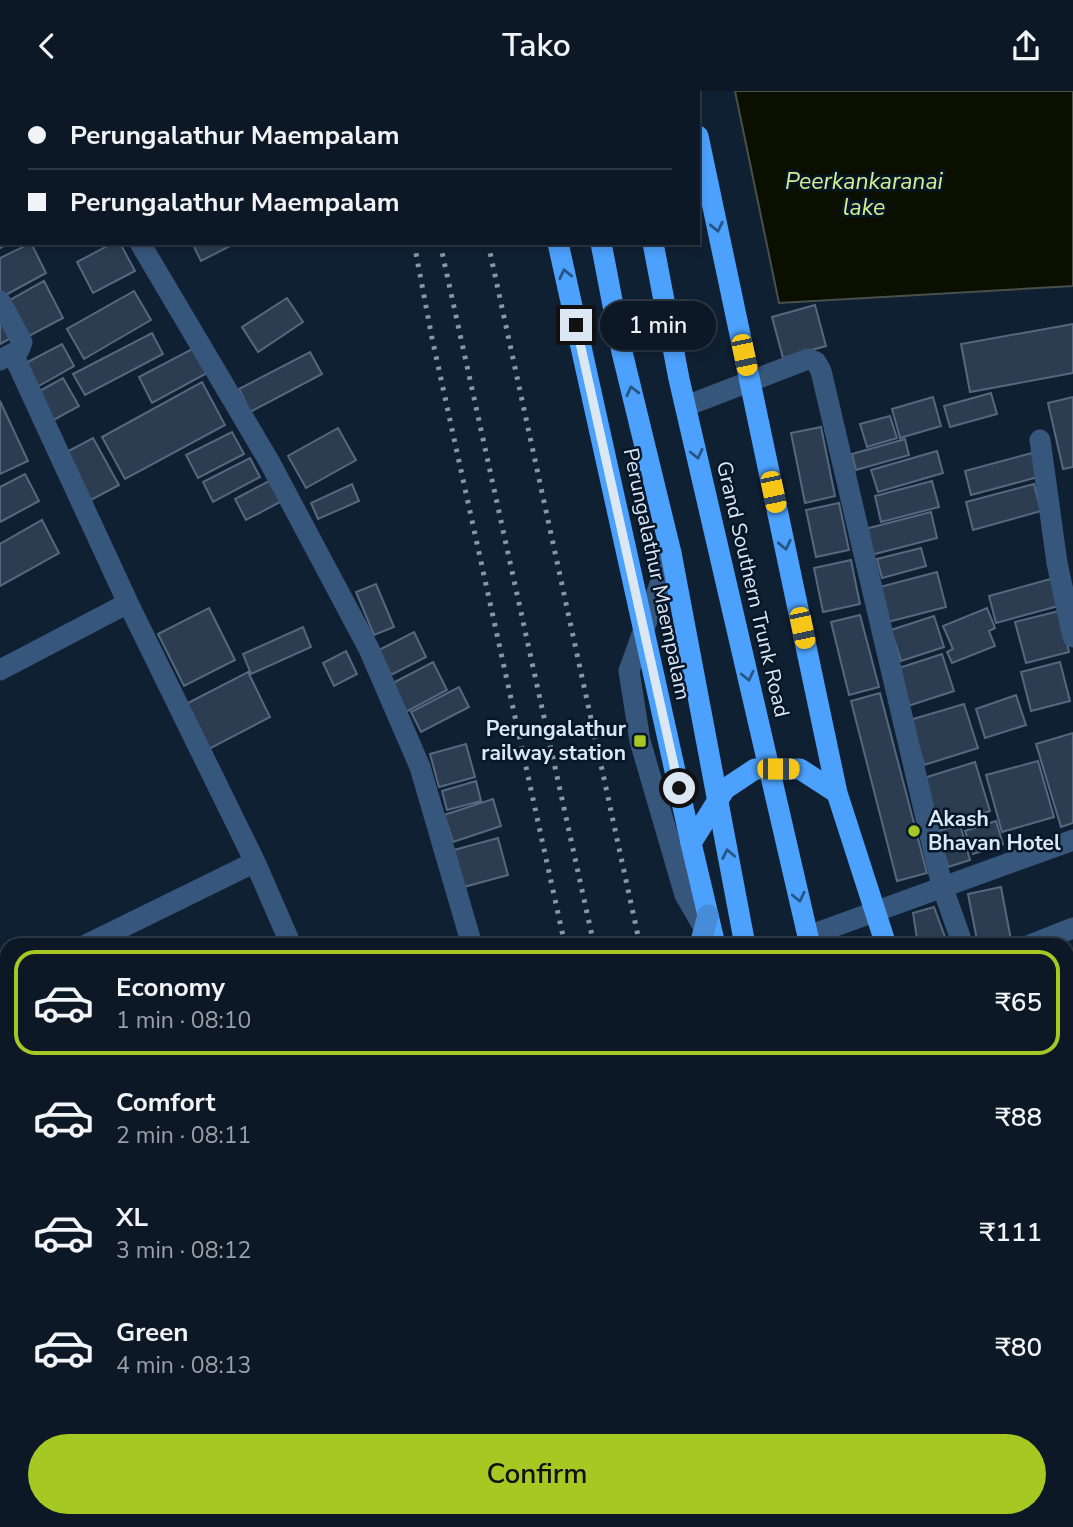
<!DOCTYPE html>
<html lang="en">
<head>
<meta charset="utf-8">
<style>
	:root { --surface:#0c1826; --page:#1a2532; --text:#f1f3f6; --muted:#9aa0a7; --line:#2c3743; --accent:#a5c823 }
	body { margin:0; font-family:"Nunito Sans",sans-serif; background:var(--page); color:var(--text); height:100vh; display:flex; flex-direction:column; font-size:26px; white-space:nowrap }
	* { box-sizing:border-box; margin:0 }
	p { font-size:23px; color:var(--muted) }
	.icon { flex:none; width:38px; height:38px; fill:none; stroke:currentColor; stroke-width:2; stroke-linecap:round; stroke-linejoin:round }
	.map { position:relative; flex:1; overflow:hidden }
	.panel { position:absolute; left:0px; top:847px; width:1074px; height:590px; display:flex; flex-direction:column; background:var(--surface); border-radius:21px 21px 0 0; box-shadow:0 4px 10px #0003,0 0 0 2px var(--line) }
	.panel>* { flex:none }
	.hud { position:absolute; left:0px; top:0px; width:700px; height:154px; box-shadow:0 4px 10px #0003,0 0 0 2px var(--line); display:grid; align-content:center; height:154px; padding:0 28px; background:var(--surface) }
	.end { position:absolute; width:32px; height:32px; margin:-16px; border:9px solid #dce7f4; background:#111; box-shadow:0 0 0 4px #111 }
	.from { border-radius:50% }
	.bubble { position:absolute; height:49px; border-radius:24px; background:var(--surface); box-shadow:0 4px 10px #0003,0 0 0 2px var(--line); font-size:23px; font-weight:600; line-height:49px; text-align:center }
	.car { position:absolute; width:21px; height:42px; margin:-21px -10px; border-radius:9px; box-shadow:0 0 5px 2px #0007; background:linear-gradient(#f5c518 24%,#345 0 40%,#f5c518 0 76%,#345 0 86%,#f5c518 0) }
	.hud b { display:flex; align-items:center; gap:24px; height:66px; font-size:26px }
	.hud b+b { border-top:2px solid var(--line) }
	.hud i { width:18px; height:18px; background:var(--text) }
	ul { padding:12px 0 0; list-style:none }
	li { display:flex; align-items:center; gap:21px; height:105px; margin:0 14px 10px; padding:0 14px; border:4px solid transparent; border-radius:21px }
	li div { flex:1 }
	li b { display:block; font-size:26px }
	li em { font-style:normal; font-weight:600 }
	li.current { border-color:var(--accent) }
	li>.icon { width:63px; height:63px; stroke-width:1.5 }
	.cta { display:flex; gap:14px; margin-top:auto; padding:14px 28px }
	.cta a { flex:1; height:80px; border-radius:42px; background:var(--accent); color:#111; font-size:28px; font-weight:600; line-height:80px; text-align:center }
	header { display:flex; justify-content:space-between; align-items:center; height:91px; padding:0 28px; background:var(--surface); font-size:32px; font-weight:600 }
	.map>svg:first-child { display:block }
	.water { fill:#0a0f00; stroke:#495049; stroke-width:2 }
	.building { fill:#2c3d52; stroke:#55687e; stroke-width:2 }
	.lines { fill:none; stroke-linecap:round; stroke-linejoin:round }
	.minor { stroke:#36567b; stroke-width:21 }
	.major { stroke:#478cd8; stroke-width:21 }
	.highway { stroke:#4ca1fd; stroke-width:21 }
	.rail { stroke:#8996a5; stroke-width:5; stroke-dasharray:3.5 7; stroke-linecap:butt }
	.major-bridge { stroke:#478cd8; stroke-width:21 }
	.highway-bridge { stroke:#4ca1fd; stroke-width:21 }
	.oneway { stroke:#265588 }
	.route { stroke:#dce7f4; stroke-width:9 }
	.poi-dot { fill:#a5c823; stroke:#071729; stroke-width:2.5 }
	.labels { text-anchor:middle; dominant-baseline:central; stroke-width:5; stroke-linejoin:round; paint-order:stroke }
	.street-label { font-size:21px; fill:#dce7f4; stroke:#071729 }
	.poi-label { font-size:21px; font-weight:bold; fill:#dce7f4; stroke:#071729; text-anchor:end }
	.water-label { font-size:23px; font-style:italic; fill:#d4f08d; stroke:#071729 }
</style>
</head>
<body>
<header><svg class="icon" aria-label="back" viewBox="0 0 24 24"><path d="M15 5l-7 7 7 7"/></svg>Tako<svg class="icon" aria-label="share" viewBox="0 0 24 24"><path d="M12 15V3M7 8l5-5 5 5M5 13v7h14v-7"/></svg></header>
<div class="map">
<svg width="1073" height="1436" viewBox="0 0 1073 1436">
	<rect width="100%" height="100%" fill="#102033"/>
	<!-- water -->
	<path class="water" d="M735,0H1073V195L779,212Z"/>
	<!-- building -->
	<path class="building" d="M9,0H49L50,2H7Z
		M2,122V152H9L0,157Z
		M31,152L46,182L0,207V167Z
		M113,152H120L135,180L93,202L77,171Z
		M192,152H236L201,170Z
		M44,190L63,227L29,245L10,209Z
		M134,200L151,229L84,268L67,238Z
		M287,207L303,231L258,261L242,236Z
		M815,214L826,255L783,267L772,226Z
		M0,226L11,247L0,253Z
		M1073,233V282L970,301L961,253Z
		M152,242L163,263L85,304L73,283Z
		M62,253L74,275L37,296L24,273Z
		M194,257L207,282L152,312L139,286Z
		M310,261L322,283L250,321L239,298Z
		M63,287L79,315L50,331L34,303Z
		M202,291L225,334L125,388L102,346Z
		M991,302L997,323L950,336L944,315Z
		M933,306L941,335L900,347L892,318Z
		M1073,306V376L1063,378L1048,312Z
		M0,310L28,370L0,383Z
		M890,325L897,347L867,356L860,333Z
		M821,336L835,405L805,412L791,342Z
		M338,337L356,369L306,397L288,365Z
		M232,341L244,363L198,387L186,364Z
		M93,347L119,394L89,410L63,363Z
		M905,348L909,364L856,379L852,363Z
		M937,360L943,382L878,401L871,379Z
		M1032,362L1038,386L971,404L965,380Z
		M250,367L260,386L213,411L203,391Z
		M25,383L39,410L0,431V396Z
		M271,389L282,410L246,429L235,408Z
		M932,390L939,416L881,431L875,405Z
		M352,393L359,410L318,428L311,412Z
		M1034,393L1041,420L973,439L966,411Z
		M839,412L849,459L816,466L806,419Z
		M931,421L937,447L871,464L865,438Z
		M42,429L59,462L0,495V453Z
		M921,457L926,475L882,487L877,468Z
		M851,469L860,513L823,521L814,477Z
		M937,481L946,516L884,532L876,497Z
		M1054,487L1062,514L996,532L989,505Z
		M376,493L394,536L374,544L356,501Z
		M209,517L235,569L184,595L158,543Z
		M987,517L995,537L989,540L995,555L952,572L947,561L953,558L943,535Z
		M1059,520L1069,561L1026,572L1015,531Z
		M860,524L879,596L849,604L831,531Z
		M934,525L944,556L901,570L891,539Z
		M303,536L311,556L251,583L243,563Z
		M414,541L426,566L391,584L379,559Z
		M346,560L357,583L334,595L323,572Z
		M942,563L954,600L908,615L896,578Z
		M433,571L447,599L404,622L389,594Z
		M1060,571L1070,610L1031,620L1021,581Z
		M248,581L270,626L209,658L186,613Z
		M459,596L469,616L421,641L411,621Z
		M880,602L927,782L897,790L851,610Z
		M1016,604L1026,634L985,647L976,618Z
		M964,613L978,657L924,674L910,629Z
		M1073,642V732L1061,736L1036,653Z
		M466,653L475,686L439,696L430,663Z
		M1038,670L1054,726L1002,741L986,684Z
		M975,671L990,720L939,736L924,687Z
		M476,690L481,710L447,719L442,700Z
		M493,708L501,735L453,751L444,724Z
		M996,730L1003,753L973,763L965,740Z
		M960,734L970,769L948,776L938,740Z
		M498,747L508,784L464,796L454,759Z
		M1001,796L1011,849L978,854L968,803Z
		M934,816L948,854H918L913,822Z
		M1073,862V922L1068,908V864Z
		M1073,930V1007L1068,1009V931Z
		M1068,1036L1073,1053V1103L1068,1105Z
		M1068,1181L1073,1198V1235L1068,1237Z"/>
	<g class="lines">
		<!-- minor -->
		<path class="minor" d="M280,0L281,2
			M168,2L170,0
			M0,52L2,55
			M0,114L2,113
			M140,152L269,370L369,558L420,676L472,854
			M0,210L22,251L19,259L0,269
			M13,263L128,512L255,771L291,854
			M686,315L808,268L816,271L821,280L942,795L963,854
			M1040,349L1057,472L1073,546
			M671,462L629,580L640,650L685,804L711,849
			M0,579L128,512
			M808,845L1073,749
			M86,854L255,771
			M1030,854L1073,837
			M0,897L7,893
			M1068,1014L1073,1012
			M1068,1140L1073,1156
			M0,1299L7,1295
			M1030,1436L1045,1430"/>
		<!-- major -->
		<path class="major" d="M0,1238L7,1235
			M1068,1259L1073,1258
			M0,1277L7,1274"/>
		<!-- highway -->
		<path class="highway" d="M524,0L525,2
			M571,0V2
			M624,0V2
			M689,0V2
			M601,152L622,261L671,462L745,854
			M653,152L679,288L810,854
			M691,752L715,854
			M848,1430L850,1436
			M870,1430L871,1436
			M946,1430L947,1436
			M1066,1430L1068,1436"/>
		<!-- rail -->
		<path class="rail" d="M385,0V2
			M408,0V2
			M455,0L456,2
			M414,152L432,247L565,854
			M440,152L594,854
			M488,152L640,854
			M697,1430L699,1436
			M719,1430L720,1436
			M765,1430L766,1436"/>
		<!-- major-bridge -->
		<path class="major-bridge" d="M700,854L708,824"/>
		<!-- highway-bridge -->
		<path class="highway-bridge" d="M698,45L837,702L886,854
			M558,152L691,752
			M691,752L725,698L755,678H800L837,702"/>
	</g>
	<!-- one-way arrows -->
	<defs><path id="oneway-chevron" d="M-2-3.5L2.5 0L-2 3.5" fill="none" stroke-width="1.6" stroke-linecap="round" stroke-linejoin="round" transform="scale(1.75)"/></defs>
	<g class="oneway">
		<use href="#oneway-chevron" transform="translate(717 136) rotate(78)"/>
		<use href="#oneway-chevron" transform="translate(565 183) rotate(-102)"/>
		<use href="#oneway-chevron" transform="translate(632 300) rotate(-104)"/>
		<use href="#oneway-chevron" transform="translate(697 363) rotate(77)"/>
		<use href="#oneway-chevron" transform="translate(785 454) rotate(78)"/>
		<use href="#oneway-chevron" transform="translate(748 585) rotate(77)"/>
		<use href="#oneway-chevron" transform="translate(728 763) rotate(-101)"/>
		<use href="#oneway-chevron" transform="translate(799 806) rotate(77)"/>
	</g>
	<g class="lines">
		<!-- route -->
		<path class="route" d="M576,234L679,697"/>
	</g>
	<!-- markers -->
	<g class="poi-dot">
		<rect x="633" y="643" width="14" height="14" rx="3.5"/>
		<circle cx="914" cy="740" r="7"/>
	</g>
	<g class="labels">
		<!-- street labels -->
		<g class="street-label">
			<text transform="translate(657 483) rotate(78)">Perungalathur Maempalam</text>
			<text transform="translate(753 498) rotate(77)">Grand Southern Trunk Road</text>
		</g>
		<!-- poi labels -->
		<g class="poi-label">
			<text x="626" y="638">Perungalathur<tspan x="626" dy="24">railway station</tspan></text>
			<text x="928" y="728" text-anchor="start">Akash<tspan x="928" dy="24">Bhavan Hotel</tspan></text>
		</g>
		<!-- water labels -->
		<g class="water-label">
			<text x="864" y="90">Peerkankaranai<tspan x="864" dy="26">lake</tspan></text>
		</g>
	</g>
</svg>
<i class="end from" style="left:679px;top:697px"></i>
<i class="end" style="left:576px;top:234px"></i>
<div class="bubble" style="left:600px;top:210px;width:116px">1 min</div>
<i class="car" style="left:744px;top:264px;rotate:168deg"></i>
<i class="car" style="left:773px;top:401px;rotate:168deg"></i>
<i class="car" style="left:802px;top:537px;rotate:168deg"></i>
<i class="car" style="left:778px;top:678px;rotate:90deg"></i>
<div class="hud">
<b><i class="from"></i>Perungalathur Maempalam</b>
<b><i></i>Perungalathur Maempalam</b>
</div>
<section class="panel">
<ul>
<li class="current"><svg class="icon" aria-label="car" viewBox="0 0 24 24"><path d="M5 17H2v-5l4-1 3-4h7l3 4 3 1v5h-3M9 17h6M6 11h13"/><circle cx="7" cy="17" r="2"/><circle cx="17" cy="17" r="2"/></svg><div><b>Economy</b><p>1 min · 08:10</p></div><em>₹65</em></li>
<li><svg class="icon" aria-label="car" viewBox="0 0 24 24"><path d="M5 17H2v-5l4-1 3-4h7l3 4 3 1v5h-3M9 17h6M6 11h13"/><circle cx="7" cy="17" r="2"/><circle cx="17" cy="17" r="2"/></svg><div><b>Comfort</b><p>2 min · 08:11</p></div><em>₹88</em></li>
<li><svg class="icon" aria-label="car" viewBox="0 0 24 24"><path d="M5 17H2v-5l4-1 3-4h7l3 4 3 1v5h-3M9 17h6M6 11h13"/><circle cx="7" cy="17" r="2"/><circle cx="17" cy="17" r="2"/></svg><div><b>XL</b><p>3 min · 08:12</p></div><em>₹111</em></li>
<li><svg class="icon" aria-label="car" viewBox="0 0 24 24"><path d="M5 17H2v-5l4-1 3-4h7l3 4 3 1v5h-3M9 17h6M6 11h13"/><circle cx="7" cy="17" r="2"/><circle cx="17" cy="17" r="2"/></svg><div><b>Green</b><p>4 min · 08:13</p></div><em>₹80</em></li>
</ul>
<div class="cta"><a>Confirm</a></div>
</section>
</div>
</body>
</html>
